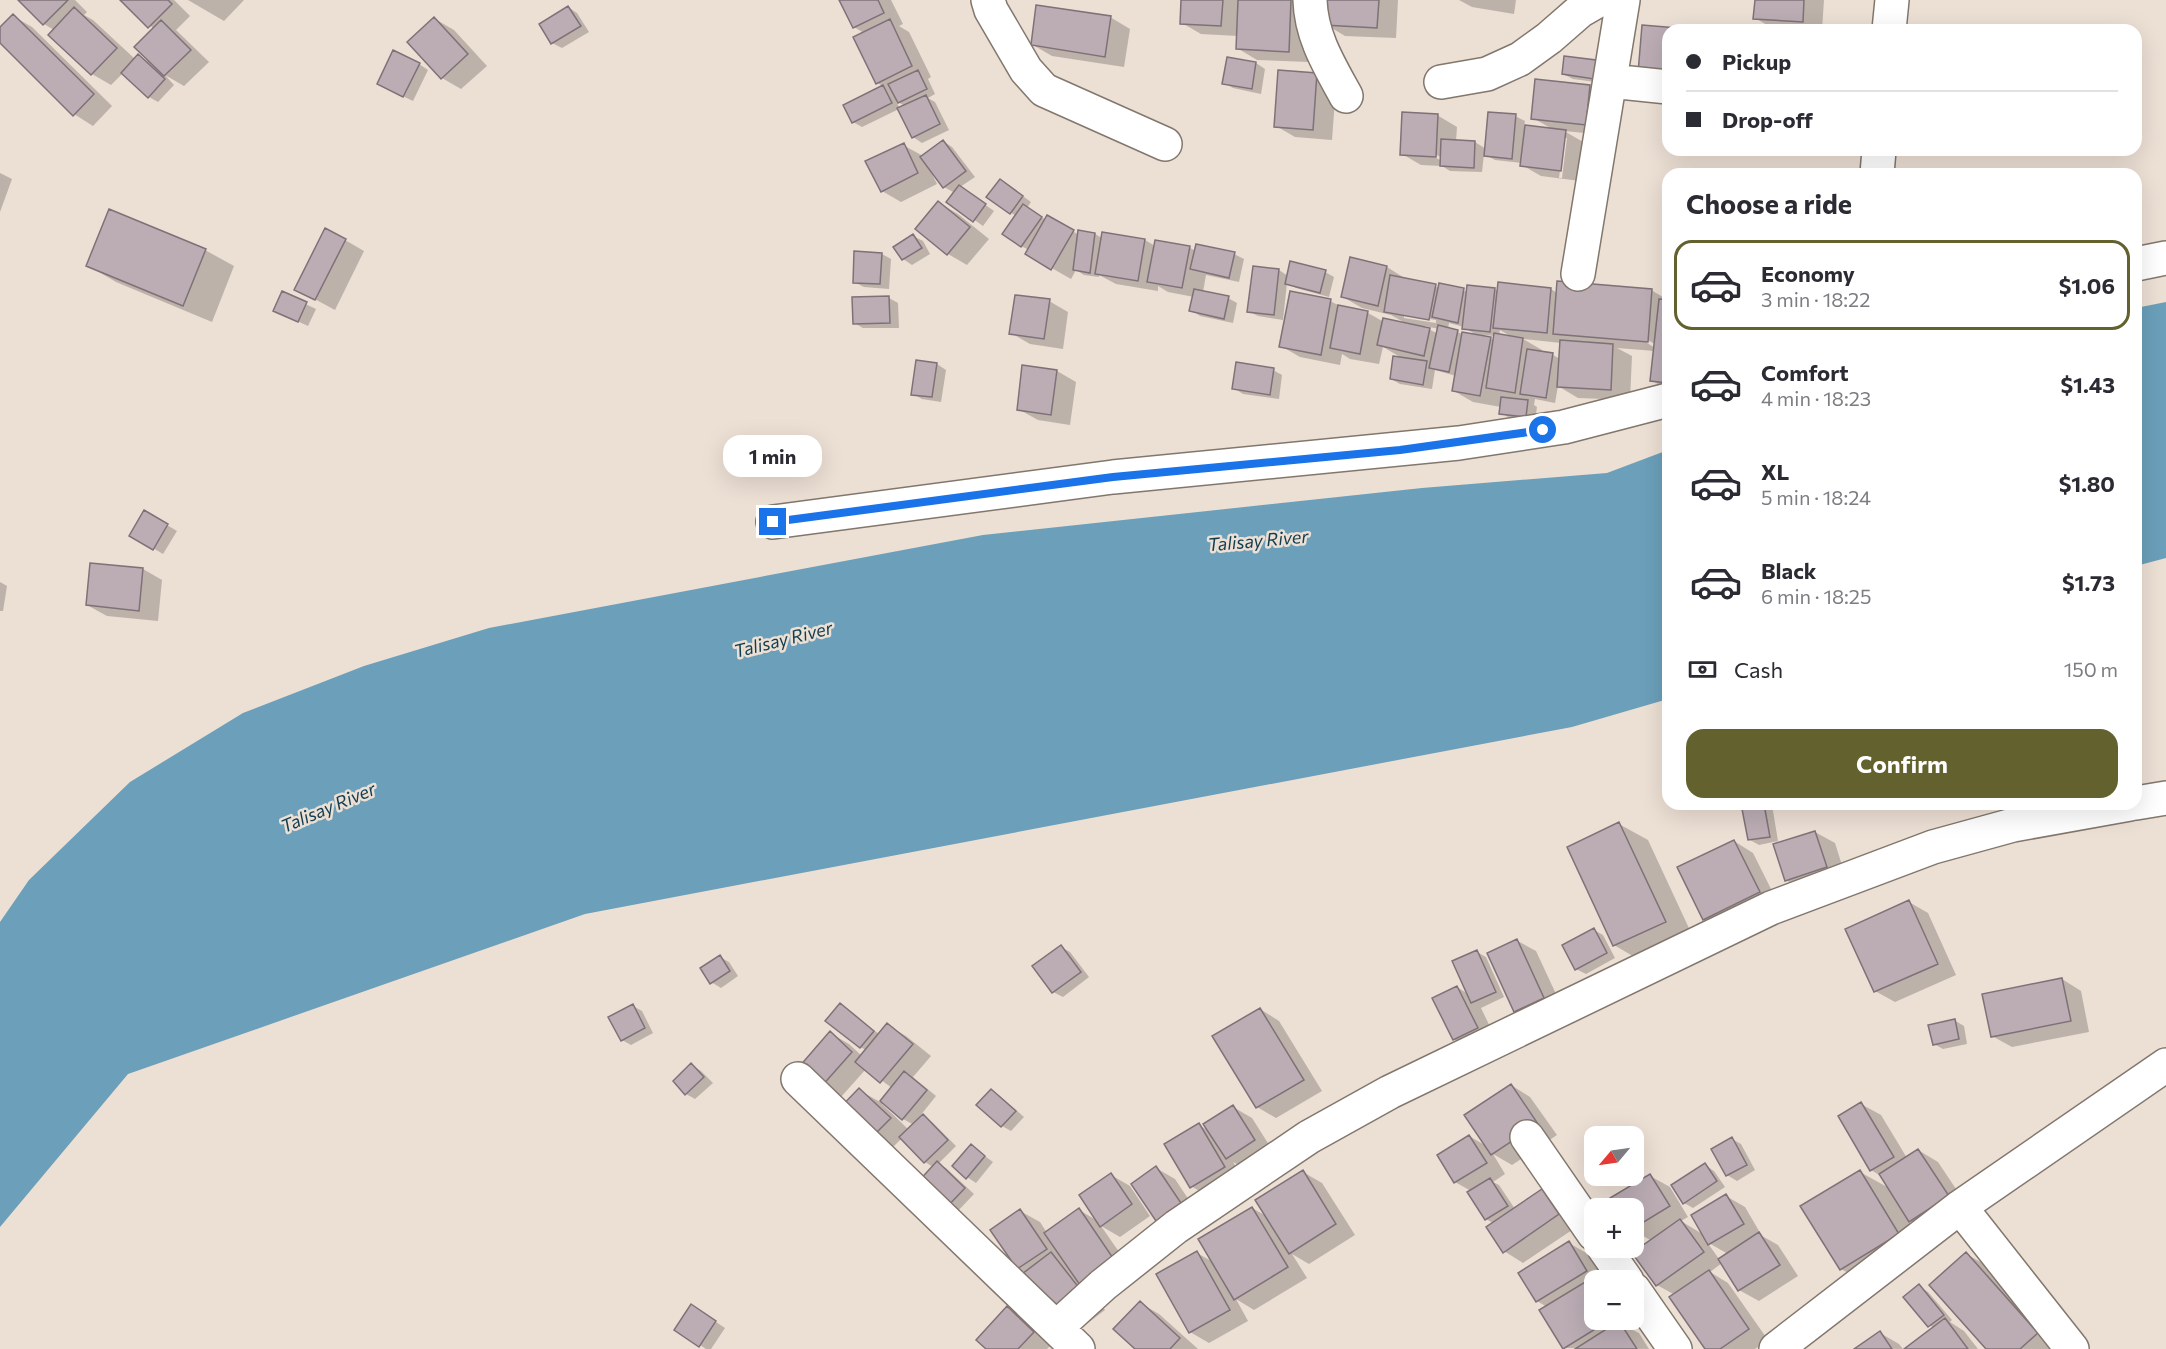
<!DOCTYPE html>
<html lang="en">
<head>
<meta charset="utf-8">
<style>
	:root { --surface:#fff; --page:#f2f2f3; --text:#2b2b33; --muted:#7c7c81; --line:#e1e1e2; --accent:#63612e }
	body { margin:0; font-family:Commissioner,sans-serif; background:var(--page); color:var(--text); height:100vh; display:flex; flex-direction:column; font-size:22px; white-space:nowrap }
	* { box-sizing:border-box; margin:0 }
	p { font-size:20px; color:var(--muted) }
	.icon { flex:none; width:33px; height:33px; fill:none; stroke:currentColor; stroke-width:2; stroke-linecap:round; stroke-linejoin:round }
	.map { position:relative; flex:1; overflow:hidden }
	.sheet { position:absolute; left:1662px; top:168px; width:480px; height:642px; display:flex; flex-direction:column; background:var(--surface); border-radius:18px; box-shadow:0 6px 24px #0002 }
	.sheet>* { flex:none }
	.hud { position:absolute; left:1662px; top:24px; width:480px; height:132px; border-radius:18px; box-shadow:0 6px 24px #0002; display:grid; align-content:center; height:132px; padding:0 24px; background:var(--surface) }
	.needle { width:39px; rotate:241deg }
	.controls { position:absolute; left:1584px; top:1126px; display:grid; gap:12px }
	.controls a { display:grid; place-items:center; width:60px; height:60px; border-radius:12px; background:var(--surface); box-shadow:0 6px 24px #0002; font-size:30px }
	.end { position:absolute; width:27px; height:27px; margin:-14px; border:8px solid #1a73e8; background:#fff; box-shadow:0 0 0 3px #fff }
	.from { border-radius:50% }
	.bubble { position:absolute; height:42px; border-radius:18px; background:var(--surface); box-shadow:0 6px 24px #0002; font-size:20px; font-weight:700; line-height:42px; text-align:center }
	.hud b { display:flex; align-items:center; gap:21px; height:57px; font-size:22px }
	.hud b+b { border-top:2px solid var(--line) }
	.hud i { width:15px; height:15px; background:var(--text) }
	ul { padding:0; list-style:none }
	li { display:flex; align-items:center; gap:18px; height:90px; margin:0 12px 9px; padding:0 12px; border:3px solid transparent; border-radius:18px }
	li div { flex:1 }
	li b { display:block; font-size:22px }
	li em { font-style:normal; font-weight:700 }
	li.active { border-color:var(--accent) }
	li>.icon { width:54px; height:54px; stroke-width:1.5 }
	h2 { padding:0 24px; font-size:27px; line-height:72px }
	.pay { display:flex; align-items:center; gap:15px; height:66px; padding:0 24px; font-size:22px }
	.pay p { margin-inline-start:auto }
	.cta { display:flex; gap:12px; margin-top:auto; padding:12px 24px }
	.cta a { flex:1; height:69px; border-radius:18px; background:var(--accent); color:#fff; font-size:24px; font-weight:700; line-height:69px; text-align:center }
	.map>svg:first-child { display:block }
	.water { fill:#6b9fba }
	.shadow { fill:#0003; fill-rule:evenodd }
	.building { fill:#bcadb5; stroke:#7f7178; stroke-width:1.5 }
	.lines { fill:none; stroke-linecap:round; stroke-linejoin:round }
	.minor-casing { stroke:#82776d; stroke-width:36 }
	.minor { stroke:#fff; stroke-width:33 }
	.route { stroke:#1a73e8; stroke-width:8 }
	.labels { text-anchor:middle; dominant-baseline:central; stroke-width:5; stroke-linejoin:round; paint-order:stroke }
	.water-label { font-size:18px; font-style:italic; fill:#103d50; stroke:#ecdfd4 }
</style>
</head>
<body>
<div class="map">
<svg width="2166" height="1349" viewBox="0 0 2166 1349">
	<rect width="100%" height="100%" fill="#ecdfd4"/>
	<!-- water -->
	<path class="water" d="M2166,302V558L2136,566V308Z
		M1668,450V699L1572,727L585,914L128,1074L0,1227V922L29,880L130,782L243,713L364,666L489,628L983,535L1422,488L1607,473Z"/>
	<!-- shadow -->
	<path class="shadow" d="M20,0H75L87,12L84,15L93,20L135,59L138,56L153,64L154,29L123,0H174L190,16L176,30L209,62L184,86L165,75L174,85L158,102L149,97L123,73L111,85L92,74L50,35L54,30L44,24Z
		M188,0H244L224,21Z
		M840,0H891L903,24L899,26L909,32L931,77L928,79L935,94L928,98L935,102L949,130L922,143L913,137L899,109L862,127L853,122L883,86L877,83L864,33L854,27ZM896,101L905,106L900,109Z
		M1183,0H1311L1308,62L1257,60L1237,48L1238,36L1201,34L1182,23Z
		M1326,0H1398L1396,38L1345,36L1325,24Z
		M1459,0H1516L1514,14L1472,7Z
		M1756,0H1824L1822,30L1774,29L1755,18Z
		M568,7L577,13L589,32L562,48L552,43Z
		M13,16L32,27L112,106L93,126L74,114L0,41V29Z
		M1110,17L1130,29L1124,67L1052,56L1033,45Z
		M435,19L454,30L487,66L461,89L442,78Z
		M1596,61L1605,66L1603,83L1573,79L1563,74Z
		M1256,63L1265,69L1261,94L1233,88L1224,83Z
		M419,64L428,70L413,101L388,89Z
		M1317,74L1336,86L1332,140L1295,137L1276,126Z
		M1537,81L1590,86L1609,97L1605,135L1564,131L1585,143L1580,181L1541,176L1522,165V163L1495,160L1484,154L1482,172L1450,171L1442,166L1421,165L1402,154L1437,115L1457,127L1456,141L1475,142L1486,149L1515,116L1525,121L1524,127L1554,130L1533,118ZM1564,138H1567L1562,178H1559ZM1430,151L1442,158V161L1429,154Z
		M943,141L952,147L975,177L960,187L994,211L983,226L948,201L955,193L944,187L930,170L937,184L901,202L882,191L903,145L923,156Z
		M0,173L12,179L0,212Z
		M1009,186L1031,202L1027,208L1046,220L1048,217L1079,235L1095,234L1102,238L1103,234L1145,240L1155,246L1190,248L1196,251L1234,254L1244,259L1239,282L1206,275L1203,292L1228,298L1237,303L1233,323L1200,316L1191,310L1194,297L1168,292L1158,286V291L1116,284L1099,275V277L1084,275L1076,270L1071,279L1027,254L1029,250L1021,246L1016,216L1010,212Z
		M938,202L958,214L989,239L967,265L948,254L917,229Z
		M913,236L923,241L930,254L912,265L903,259Z
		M345,240L364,251L335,310L296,289Z
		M205,250L234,266L212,322L116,282L87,265Z
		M882,254L891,259L889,289L864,287L854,282Z
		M1387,267L1406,279L1440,288V284L1468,292L1494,289L1498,291L1499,284L1551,289L1557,293L1651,290L1668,300V390L1651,380L1655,351L1617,348L1632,356L1630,400L1578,398L1558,386L1555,403L1535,399L1534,405L1537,407L1535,421L1510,418L1501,413V407L1473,402L1454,391L1456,376L1435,370L1432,389L1400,384L1391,379L1402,358L1383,347L1379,364L1350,359L1342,354L1340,365L1300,357L1281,346L1330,301L1342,307L1368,313L1384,322L1407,324L1391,315L1362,308L1343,297ZM1404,315L1436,320V323L1404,318ZM1449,323L1464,327L1476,335L1463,334L1448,329ZM1425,326L1439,329L1438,334L1425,327ZM1500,330L1512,337L1499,335ZM1484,335L1495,336V341ZM1642,337L1655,344V348L1641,339ZM1523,339L1561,343L1560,359L1553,355L1542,353V350Z
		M1279,270L1288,276L1325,272L1334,277L1329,297L1296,288L1287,283L1283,320L1258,316L1248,311Z
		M282,293L316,309L308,326L284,315Z
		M889,298L898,303L899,328H863L854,323Z
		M1049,301L1068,312L1063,349L1030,344L1011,333Z
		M937,364L946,370L941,402L922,399L913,394Z
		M1273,370L1282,375L1279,399L1243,394L1234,388Z
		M1057,371L1076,382L1070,425L1038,420L1018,409Z
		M145,512L177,531L163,554L131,535Z
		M92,564L143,569L162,580L158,621L107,616L87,605Z
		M0,582L7,586L3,611H0Z
		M1743,804L1772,805L1778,841L1759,845L1750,840Z
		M1929,804H1956L1940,810Z
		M2012,804H2066L2031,815Z
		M1619,824L1648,840L1694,939L1643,962L1614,945Z
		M1815,832L1835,843L1846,878L1805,891L1786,880Z
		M1734,841L1753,853L1778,903L1723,930L1704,919Z
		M1909,902L1928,913L1956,975L1895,1002L1875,991Z
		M1594,930L1603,935L1615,958L1586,974L1576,969Z
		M1516,940L1536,951L1563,1009L1535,1022L1516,1011Z
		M1061,947L1070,952L1089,977L1063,997L1053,992Z
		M1477,952L1486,957L1504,997L1481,1008L1496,1039L1473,1050L1454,1039L1457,987L1468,994Z
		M720,957L729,962L738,976L721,988L711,982Z
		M2062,979L2081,991L2089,1032L2012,1047L1992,1036Z
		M840,1005L879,1034L887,1025L906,1036L931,1056L913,1077L936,1096L916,1121L917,1122L923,1116L932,1122L956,1146L938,1164L946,1168L974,1194L955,1214L933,1167L925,1162L902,1138L889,1151L869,1140L859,1090L880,1102L892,1088L866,1069L841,1097L822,1086L830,1033L849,1044L862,1056L866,1050L860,1047ZM884,1102L903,1119L914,1125L909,1130L882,1104Z
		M633,1006L642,1011L653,1033L631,1045L622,1040Z
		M1260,1009L1279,1021L1322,1091L1276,1118L1257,1107Z
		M1954,1020L1964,1026L1967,1044L1943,1049L1934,1044Z
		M692,1065L701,1071L713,1083L695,1099L686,1094Z
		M1511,1085L1530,1097L1557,1135L1512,1165L1493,1154L1505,1174L1493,1182L1499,1185L1515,1209L1542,1190L1561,1202L1578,1226L1523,1263L1504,1251L1493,1223L1486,1219L1471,1191L1455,1182L1469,1136L1488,1147Z
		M991,1090L1000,1096L1024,1117L1011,1131L1002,1126Z
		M1861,1104L1881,1115L1907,1158L1918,1150L1938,1162L1968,1207L1929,1232L1908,1220L1927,1251L1870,1285L1841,1269L1860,1172L1889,1188L1881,1176L1871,1170Z
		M1233,1107L1252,1118L1273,1151L1246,1169L1233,1162L1243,1178L1211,1198L1191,1186L1199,1125L1209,1131Z
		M1732,1139L1741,1144L1755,1170L1737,1181L1727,1175L1713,1150Z
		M971,1146L993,1162L976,1183L967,1177Z
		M1705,1165L1714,1171L1725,1187L1693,1208L1684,1203Z
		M1156,1168L1175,1179L1199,1215L1177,1231L1157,1220Z
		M1303,1172L1322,1183L1355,1235L1309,1264L1292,1254L1307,1278L1254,1310L1236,1299L1248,1321L1209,1343L1190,1332L1197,1253L1213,1262L1252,1208L1268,1217Z
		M1111,1175L1130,1186L1150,1216L1120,1237L1101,1226L1133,1272L1089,1288L1105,1310L1077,1331L1026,1273L1018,1268L1020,1211L1040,1222L1047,1233L1079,1210L1098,1221Z
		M1650,1176L1670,1187L1688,1217L1681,1221L1704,1235L1726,1196L1745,1207L1762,1236L1778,1245L1798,1276L1759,1301L1739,1290L1722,1263L1710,1272L1728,1283L1768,1340L1755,1349H1707L1675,1295L1657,1285L1652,1241L1634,1231V1209H1619ZM1707,1242L1728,1254L1719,1259Z
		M1569,1243L1588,1254L1602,1277L1610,1281H1594V1320H1634V1310L1642,1323L1631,1329L1639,1333L1649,1349L1564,1348L1547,1307L1537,1301Z
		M1966,1254L1995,1270L2065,1349H1988Z
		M1919,1286L1928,1292L1952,1320L1950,1322L1964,1331L1978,1349H1906L1933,1328L1905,1297Z
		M1140,1303L1159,1314L1198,1349H1137Z
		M1007,1308L1027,1320L1052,1344L1047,1349H988Z
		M701,1312L725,1328L711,1349H706L676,1329Z
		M1880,1333L1899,1344L1903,1349H1857Z"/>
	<!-- building -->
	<path class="building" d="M18,0H68L43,25Z
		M120,0H168L172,4L148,28Z
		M839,0H878L884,13L853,28Z
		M1181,0H1223L1221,26L1180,24Z
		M1238,0H1291L1289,52L1236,49Z
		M1325,0H1379L1377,28L1324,25Z
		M1755,0H1804L1803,22L1753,19Z
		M1036,5L1111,16L1105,57L1031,45Z
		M568,6L581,26L551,44L539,24Z
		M74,7L117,48L91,75L48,35Z
		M13,14L94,94L73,116L0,43V27Z
		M434,17L468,54L441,79L407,42Z
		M890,19L912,66L876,84L853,37Z
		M161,20L191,50L164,76L134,47Z
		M1642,25L1702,30H1668V76L1638,73Z
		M393,50L420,63L403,97L377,84Z
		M138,54L165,79L148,98L121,73Z
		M1564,56L1596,60L1594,79L1562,74Z
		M1227,57L1256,62L1252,89L1222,84Z
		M918,70L927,89L898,103L888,84Z
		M1278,70L1317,73L1313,130L1274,127Z
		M1535,79L1590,85L1586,125L1531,119Z
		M883,85L892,103L852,123L843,105Z
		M926,95L940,124L912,138L897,108Z
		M1402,112L1438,114L1436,157L1400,155Z
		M1488,112L1516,114L1512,159L1484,156Z
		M1525,125L1566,130L1561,171L1520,166Z
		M1441,139L1475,141L1474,168L1440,166Z
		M943,140L966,171L943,188L920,157Z
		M904,143L918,173L881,192L865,161Z
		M1000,179L1023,196L1010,214L986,197Z
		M959,185L986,204L973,222L946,202Z
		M938,201L970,227L947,255L915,229Z
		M1023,204L1042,217L1021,247L1002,234Z
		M109,209L206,249L183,306L86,266Z
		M1047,215L1074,230L1051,270L1025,254Z
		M325,228L346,239L315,300L294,290Z
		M1078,230L1095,233L1090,273L1073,270Z
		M1102,232L1145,239L1138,281L1095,274Z
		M913,234L922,248L902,260L893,247Z
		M1155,240L1190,246L1182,288L1147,282Z
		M1196,244L1235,252L1229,278L1190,269Z
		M854,251L882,253L880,284L853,283Z
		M1350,257L1387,266L1378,306L1341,297Z
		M1290,261L1326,270L1320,293L1285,284Z
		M1253,266L1279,269L1274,315L1247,312Z
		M1390,275L1436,284L1429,320L1384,312Z
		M1557,281L1652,289L1648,342L1553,334Z
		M1498,282L1551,288L1547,333L1493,328Z
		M1439,283L1464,288L1458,323L1432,317Z
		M1467,285L1495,288L1490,332L1462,329Z
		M1194,289L1229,296L1224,319L1189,311Z
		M282,291L307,302L298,322L273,311Z
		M1290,291L1331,299L1321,355L1279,347Z
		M1015,295L1050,299L1044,339L1009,334Z
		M889,296L890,323L853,324L852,297Z
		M1659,299L1668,300V383L1650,381Z
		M1338,305L1368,311L1360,354L1330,348Z
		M1383,318L1430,328L1424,356L1377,345Z
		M1438,325L1458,330L1449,372L1429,368Z
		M1462,332L1491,337L1480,396L1452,391Z
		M1494,333L1523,338L1515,393L1486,388Z
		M1560,340L1613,344L1611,390L1557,387Z
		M1527,349L1553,353L1546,398L1520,394Z
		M1393,356L1427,361L1423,385L1390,379Z
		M916,360L937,363L932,397L911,395Z
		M1236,362L1274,368L1270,395L1232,389Z
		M1022,365L1057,370L1051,415L1017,410Z
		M1501,397L1528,400L1526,417L1499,414Z
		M144,510L168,524L153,550L129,536Z
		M90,563L143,568L139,611L86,605Z
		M1741,804H1764L1770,837L1748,840Z
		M1619,822L1666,922L1613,946L1567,847Z
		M1815,831L1827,867L1785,881L1773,844Z
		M1734,840L1760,892L1703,920L1677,867Z
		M1909,900L1938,964L1874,992L1845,929Z
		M1594,928L1607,953L1575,970L1562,945Z
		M1517,939L1544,998L1514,1012L1487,953Z
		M1061,945L1081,972L1052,993L1032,966Z
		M1477,950L1496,992L1471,1003L1452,961Z
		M720,955L730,971L710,984L700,968Z
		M2062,978L2071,1021L1991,1037L1982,994Z
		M1457,986L1478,1028L1453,1040L1432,998Z
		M840,1003L874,1031L860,1048L825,1021Z
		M633,1004L645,1028L621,1041L608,1017Z
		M1260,1008L1304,1080L1256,1108L1212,1036Z
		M1955,1019L1959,1039L1933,1045L1928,1025Z
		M887,1023L913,1044L880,1083L855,1062Z
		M830,1031L852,1052L821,1087L799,1067Z
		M691,1063L704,1077L685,1095L673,1081Z
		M904,1071L927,1090L902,1120L880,1101Z
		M1511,1084L1538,1124L1491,1155L1464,1115Z
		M859,1088L891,1118L868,1141L837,1111Z
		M991,1089L1016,1111L1001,1127L976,1105Z
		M1861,1102L1894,1157L1870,1171L1838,1116Z
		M1233,1105L1255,1140L1226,1159L1203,1124Z
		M923,1114L948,1140L924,1163L899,1137Z
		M1199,1123L1225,1167L1190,1188L1164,1144Z
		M1469,1135L1487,1163L1454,1183L1437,1155Z
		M1732,1137L1747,1165L1726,1176L1711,1149Z
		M971,1144L985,1156L966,1179L952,1166Z
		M1918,1149L1949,1196L1909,1222L1879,1174Z
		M937,1161L965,1188L945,1209L917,1183Z
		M1705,1163L1717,1181L1683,1204L1671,1185Z
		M1156,1166L1181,1203L1156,1221L1131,1184Z
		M1303,1170L1336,1224L1289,1254L1255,1200Z
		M1860,1170L1899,1234L1840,1270L1800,1206Z
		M1111,1173L1132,1204L1100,1227L1079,1195Z
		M1650,1174L1670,1206L1634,1228V1209H1617L1610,1198Z
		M1490,1178L1508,1206L1485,1220L1467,1192Z
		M1542,1189L1559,1214L1503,1253L1486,1227Z
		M1726,1194L1744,1224L1708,1245L1691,1215Z
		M1252,1207L1288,1267L1234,1300L1198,1239Z
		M1079,1208L1115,1261L1080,1285L1044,1233Z
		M1020,1209L1047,1249L1017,1269L990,1230Z
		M1680,1219L1704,1252L1656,1286L1632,1253Z
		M1759,1232L1780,1265L1738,1291L1718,1259Z
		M1569,1241L1587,1271L1536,1302L1518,1273Z
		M1197,1251L1230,1310L1189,1333L1156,1274Z
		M1051,1252L1087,1298L1056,1321L1022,1274Z
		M1966,1252L2038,1333L2020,1349H1986L1929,1285Z
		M1709,1270L1749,1329L1720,1349H1705L1669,1297Z
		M1600,1273L1604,1281H1594V1320H1610L1563,1349L1539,1310Z
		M1919,1284L1944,1315L1928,1327L1903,1297Z
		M1140,1301L1180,1338L1170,1349H1135L1113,1329Z
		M691,1304L716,1321L699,1347L674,1330Z
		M1007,1306L1034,1332L1018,1349H986L976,1340Z
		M1945,1318L1968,1349H1904Z
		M1619,1321L1637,1349H1575Z
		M1880,1331L1892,1349H1854Z"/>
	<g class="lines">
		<!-- minor casing -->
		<g class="minor-casing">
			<path id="minor" d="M988,0L991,10L1026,70L1044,90L1165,144
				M1310,0C1311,36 1329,65 1346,96
				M1889,30L1892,0
				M1610,81L1668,87
				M1441,82L1487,74L1520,59L1549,38L1580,11L1599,0
				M1877,174L1879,150
				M2136,264L2166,258
				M1578,274L1623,0
				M773,522L1113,477L1459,443L1564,427L1668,400
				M2136,803L2166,798
				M798,1079L1078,1349
				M1527,1137L1594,1234
				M1960,1207L2072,1349
				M1604,1248L1627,1281
				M1634,1290L1675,1349
				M1057,1327L1103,1285L1176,1227L1309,1137L1390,1092L1771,908L1933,847L2013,825L2130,804
				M1776,1349L1960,1207L2166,1065"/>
		</g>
		<!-- minor -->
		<use href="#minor" class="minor"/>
	</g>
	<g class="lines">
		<!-- route -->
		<path class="route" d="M773,522L1113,477L1400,450L1543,430"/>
	</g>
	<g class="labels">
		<!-- water labels -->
		<g class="water-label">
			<text transform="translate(1258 540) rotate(-5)">Talisay River</text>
			<text transform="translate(783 639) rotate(-14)">Talisay River</text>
			<text transform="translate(328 807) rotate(-23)">Talisay River</text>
		</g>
	</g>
</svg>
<div class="controls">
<a><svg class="needle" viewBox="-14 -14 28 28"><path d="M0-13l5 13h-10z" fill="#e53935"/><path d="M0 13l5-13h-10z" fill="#7c7c81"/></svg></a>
<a>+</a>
<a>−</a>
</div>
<i class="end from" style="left:1543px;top:430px"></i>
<i class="end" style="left:773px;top:522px"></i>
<div class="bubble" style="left:723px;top:435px;width:99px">1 min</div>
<div class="hud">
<b><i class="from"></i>Pickup</b>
<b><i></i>Drop-off</b>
</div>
<section class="sheet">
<h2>Choose a ride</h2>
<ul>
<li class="active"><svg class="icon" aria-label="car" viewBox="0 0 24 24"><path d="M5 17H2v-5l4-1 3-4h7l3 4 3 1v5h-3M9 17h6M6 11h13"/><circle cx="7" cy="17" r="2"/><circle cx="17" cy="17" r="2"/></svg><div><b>Economy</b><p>3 min · 18:22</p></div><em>$1.06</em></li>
<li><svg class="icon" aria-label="car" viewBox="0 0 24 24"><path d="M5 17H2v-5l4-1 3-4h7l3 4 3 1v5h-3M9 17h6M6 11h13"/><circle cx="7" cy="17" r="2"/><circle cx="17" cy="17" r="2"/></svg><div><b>Comfort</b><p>4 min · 18:23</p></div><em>$1.43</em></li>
<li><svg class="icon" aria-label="car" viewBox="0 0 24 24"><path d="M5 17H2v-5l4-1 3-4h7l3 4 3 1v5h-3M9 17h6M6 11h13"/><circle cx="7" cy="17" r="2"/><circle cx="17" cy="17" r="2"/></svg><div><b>XL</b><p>5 min · 18:24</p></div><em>$1.80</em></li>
<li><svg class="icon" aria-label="car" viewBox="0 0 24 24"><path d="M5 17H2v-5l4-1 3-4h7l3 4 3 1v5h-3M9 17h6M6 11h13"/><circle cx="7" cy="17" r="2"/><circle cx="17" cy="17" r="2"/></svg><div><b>Black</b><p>6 min · 18:25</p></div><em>$1.73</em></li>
</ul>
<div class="pay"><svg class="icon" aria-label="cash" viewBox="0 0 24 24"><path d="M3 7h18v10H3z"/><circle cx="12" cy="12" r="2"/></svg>Cash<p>150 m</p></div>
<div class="cta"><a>Confirm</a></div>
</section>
</div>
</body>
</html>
